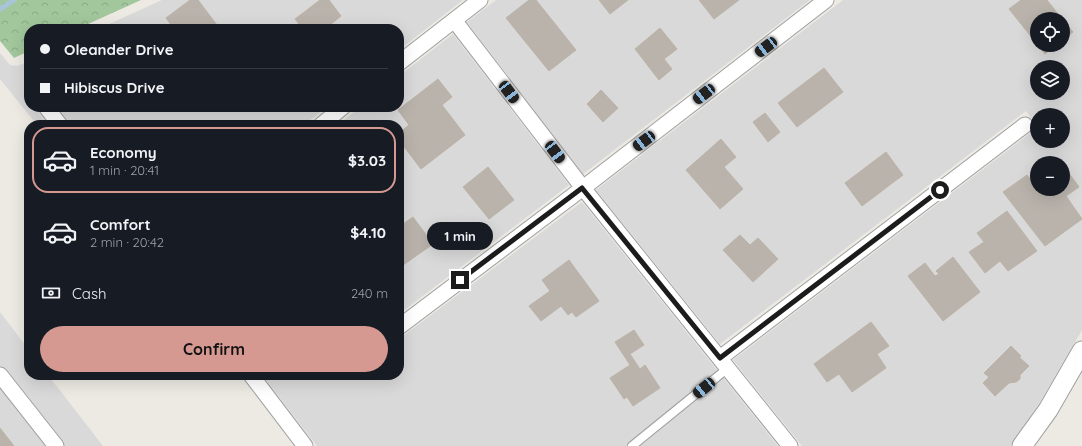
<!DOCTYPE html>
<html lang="en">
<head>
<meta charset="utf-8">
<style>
	:root { --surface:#171b24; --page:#242831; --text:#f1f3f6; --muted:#9ea1a6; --line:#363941; --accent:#d59991 }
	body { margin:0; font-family:Quicksand,sans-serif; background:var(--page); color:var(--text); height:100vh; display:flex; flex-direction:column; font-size:15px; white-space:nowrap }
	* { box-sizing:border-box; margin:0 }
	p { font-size:13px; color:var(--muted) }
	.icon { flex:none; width:22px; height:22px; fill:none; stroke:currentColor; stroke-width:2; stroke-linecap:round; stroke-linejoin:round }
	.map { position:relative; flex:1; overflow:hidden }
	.details { position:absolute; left:24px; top:120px; width:380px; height:260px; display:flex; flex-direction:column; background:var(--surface); border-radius:16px; box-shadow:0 4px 16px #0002 }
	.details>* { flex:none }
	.top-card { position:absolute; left:24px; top:24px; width:380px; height:88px; border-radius:16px; box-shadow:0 4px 16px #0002; display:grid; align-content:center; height:88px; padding:0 16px; background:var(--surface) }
	.fabs { position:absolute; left:1030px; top:12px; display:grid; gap:8px }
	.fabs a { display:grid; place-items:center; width:40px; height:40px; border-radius:50%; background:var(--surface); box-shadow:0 4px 16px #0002; font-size:20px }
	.end { position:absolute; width:18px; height:18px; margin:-9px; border:5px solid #1c1c1c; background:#fff; box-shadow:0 0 0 2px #fff }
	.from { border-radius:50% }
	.bubble { position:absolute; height:28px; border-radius:14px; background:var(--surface); box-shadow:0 4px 16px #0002; font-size:13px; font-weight:700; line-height:28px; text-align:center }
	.car { position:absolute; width:12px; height:24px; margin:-12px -6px; border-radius:5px; box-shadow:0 0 3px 1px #0007; background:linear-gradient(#222 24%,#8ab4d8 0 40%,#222 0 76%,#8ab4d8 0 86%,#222 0) }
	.top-card b { display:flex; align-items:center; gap:14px; height:38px; font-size:15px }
	.top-card b+b { border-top:1px solid var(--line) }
	.top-card i { width:10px; height:10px; background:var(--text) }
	ul { padding:7px 0 0; list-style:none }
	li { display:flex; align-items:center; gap:12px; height:66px; margin:0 8px 6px; padding:0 8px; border:2px solid transparent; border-radius:16px }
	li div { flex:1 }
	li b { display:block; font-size:15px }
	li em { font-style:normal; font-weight:700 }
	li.on { border-color:var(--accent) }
	li>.icon { width:36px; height:36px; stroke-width:1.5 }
	.pay { display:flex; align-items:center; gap:10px; height:44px; padding:0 16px; font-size:15px }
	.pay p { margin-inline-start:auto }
	.button { display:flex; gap:8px; margin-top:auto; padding:8px 16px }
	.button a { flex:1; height:46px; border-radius:24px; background:var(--accent); color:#111; font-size:16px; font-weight:700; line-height:46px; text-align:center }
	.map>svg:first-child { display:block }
	.residential { fill:#dad9d9; fill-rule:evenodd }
	.forest { fill:url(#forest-crowns) }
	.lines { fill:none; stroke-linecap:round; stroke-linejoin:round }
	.stream { stroke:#a7c5d5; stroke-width:5.5 }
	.building { fill:#b9b3ac; stroke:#bcb3a7 }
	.service-casing { stroke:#a0a0a0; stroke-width:10 }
	.minor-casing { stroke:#a0a0a0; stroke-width:17 }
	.tertiary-casing { stroke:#a0a0a0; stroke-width:21 }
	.service { stroke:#fff; stroke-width:8 }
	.minor { stroke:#fff; stroke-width:15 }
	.tertiary { stroke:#fff; stroke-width:19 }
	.route { stroke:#1c1c1c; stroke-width:5 }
</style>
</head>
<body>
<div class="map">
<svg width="1082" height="446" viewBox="0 0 1082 446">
	<defs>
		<pattern id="forest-crowns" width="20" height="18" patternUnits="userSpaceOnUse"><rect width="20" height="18" fill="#a2c79c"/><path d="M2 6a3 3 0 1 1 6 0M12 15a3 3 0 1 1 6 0" fill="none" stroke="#8baa86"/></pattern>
	</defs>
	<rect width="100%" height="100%" fill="#eceae3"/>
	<!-- residential -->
	<path class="residential" d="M162,0H463L399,50V29H98Z
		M496,0H810L583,174L467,22Z
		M843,0H1082V330L1039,404L1010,446H802L733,360L1037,128V141H1063V115H1037V125L1026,111L720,344L596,190ZM1037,19H1063V45H1037ZM1037,67H1063V93H1037ZM1037,163H1063V189H1037Z
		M453,34L569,185L399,314V125H338L360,107H399V76Z
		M0,53L10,65L18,66L29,61V97L28,98L29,100V107H34L48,125H37L0,79Z
		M57,107H327L304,125H71Z
		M582,202L778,446H317L262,375H399V339Z
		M0,312L29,350V375H48L103,446H0Z"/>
	<!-- forest -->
	<path class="forest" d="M0,0H141L77,29H29V51L14,58L0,41Z"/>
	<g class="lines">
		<!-- stream -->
		<path class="stream" d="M0,9L14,0"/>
	</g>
	<!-- building -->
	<path class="building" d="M190,0H198L220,29H174L166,18Z
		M320,0H329L341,16L325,29H303L295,19Z
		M529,0H536L576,50L549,71L506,18Z
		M599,0H628L610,14Z
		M699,0H739L714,19Z
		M1021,0H1047L1062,19H1037V44L1009,9Z
		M1063,20L1073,32L1063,40Z
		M660,28L677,49L664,59L672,69L659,80L635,49Z
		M1038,45H1056L1045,54Z
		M824,68L843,92L797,127L778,103Z
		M438,79L452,97L442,105L465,135L421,169L399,140V133L409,125L398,110Z
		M601,90L618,108L603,122L587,104Z
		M765,113L780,132L768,142L753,122Z
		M721,139L736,157L724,167L743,189L720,209L686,170Z
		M886,152L903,175L862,206L845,183Z
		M1063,165L1079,187L1066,196L1082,219L1045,246L1003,192L1027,175L1029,178L1037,173V189H1063Z
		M488,167L514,200L489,219L463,187Z
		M1007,211L1037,251L1008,271L1000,261L985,273L969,252L984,242L977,233Z
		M413,217L433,244L399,268V227Z
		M740,235L750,245L758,238L778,259L753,282L723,250Z
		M953,257L980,292L943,321L908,276L925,263L935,276L939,274L936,271Z
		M569,260L599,301L576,317L572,312L568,315L561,306L541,321L529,306L550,291L542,280Z
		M871,322L889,346L877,354L886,368L852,392L839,374L827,382L814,364Z
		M634,330L644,345L630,354L640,369L645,365L660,388L633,406L627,397L624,399L610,378L630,365L615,342Z
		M1011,346L1021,356L1019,357L1029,366L1020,375V379L1016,382L1009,383L995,396L983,383L989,377L984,373Z
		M0,428L14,446H0Z"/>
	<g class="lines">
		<!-- service casing -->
		<g class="service-casing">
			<path id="service" d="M632,446L728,368"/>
		</g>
		<!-- minor casing -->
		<g class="minor-casing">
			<path id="minor" d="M454,20L583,188L790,446
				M399,63L480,0
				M46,107L60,125
				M321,125L343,107
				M399,327L583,188L826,0
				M720,358L1025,125
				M0,375L56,446
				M251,375L305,446"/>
		</g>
		<!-- tertiary casing -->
		<g class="tertiary-casing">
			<path id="tertiary" d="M1022,446L1048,410L1082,351"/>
		</g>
		<!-- service -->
		<use href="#service" class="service"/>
		<!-- minor -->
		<use href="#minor" class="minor"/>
		<!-- tertiary -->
		<use href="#tertiary" class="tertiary"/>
	</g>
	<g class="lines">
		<!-- route -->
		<path class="route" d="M460,280L582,188L720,358L940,190"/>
	</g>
</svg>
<div class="fabs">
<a><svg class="icon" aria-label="locate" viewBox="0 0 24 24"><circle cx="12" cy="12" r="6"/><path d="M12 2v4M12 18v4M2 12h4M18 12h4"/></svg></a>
<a><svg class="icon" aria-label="layers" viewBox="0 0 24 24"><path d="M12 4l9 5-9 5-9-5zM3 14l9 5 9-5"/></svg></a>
<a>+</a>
<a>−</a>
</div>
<i class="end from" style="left:940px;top:190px"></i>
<i class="end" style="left:460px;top:280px"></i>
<div class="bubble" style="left:427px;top:222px;width:66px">1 min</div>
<i class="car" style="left:766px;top:47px;rotate:233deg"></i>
<i class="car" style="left:509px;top:92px;rotate:143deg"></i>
<i class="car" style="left:704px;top:94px;rotate:232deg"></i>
<i class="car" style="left:644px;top:141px;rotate:233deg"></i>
<i class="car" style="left:555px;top:152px;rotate:143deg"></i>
<i class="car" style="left:704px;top:388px;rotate:231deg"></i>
<div class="top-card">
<b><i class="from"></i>Oleander Drive</b>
<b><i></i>Hibiscus Drive</b>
</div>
<section class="details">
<ul>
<li class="on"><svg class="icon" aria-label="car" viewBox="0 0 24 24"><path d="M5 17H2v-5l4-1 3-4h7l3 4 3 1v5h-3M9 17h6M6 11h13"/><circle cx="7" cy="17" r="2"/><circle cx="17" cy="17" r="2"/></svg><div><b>Economy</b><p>1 min · 20:41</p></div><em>$3.03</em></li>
<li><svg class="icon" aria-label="car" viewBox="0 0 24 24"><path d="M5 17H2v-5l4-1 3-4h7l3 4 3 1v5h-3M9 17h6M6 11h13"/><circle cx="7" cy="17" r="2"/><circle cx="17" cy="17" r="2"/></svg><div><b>Comfort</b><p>2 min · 20:42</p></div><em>$4.10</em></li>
</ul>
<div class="pay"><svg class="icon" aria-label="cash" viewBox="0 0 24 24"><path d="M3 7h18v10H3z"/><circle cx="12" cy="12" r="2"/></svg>Cash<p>240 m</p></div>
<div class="button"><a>Confirm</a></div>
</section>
</div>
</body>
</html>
